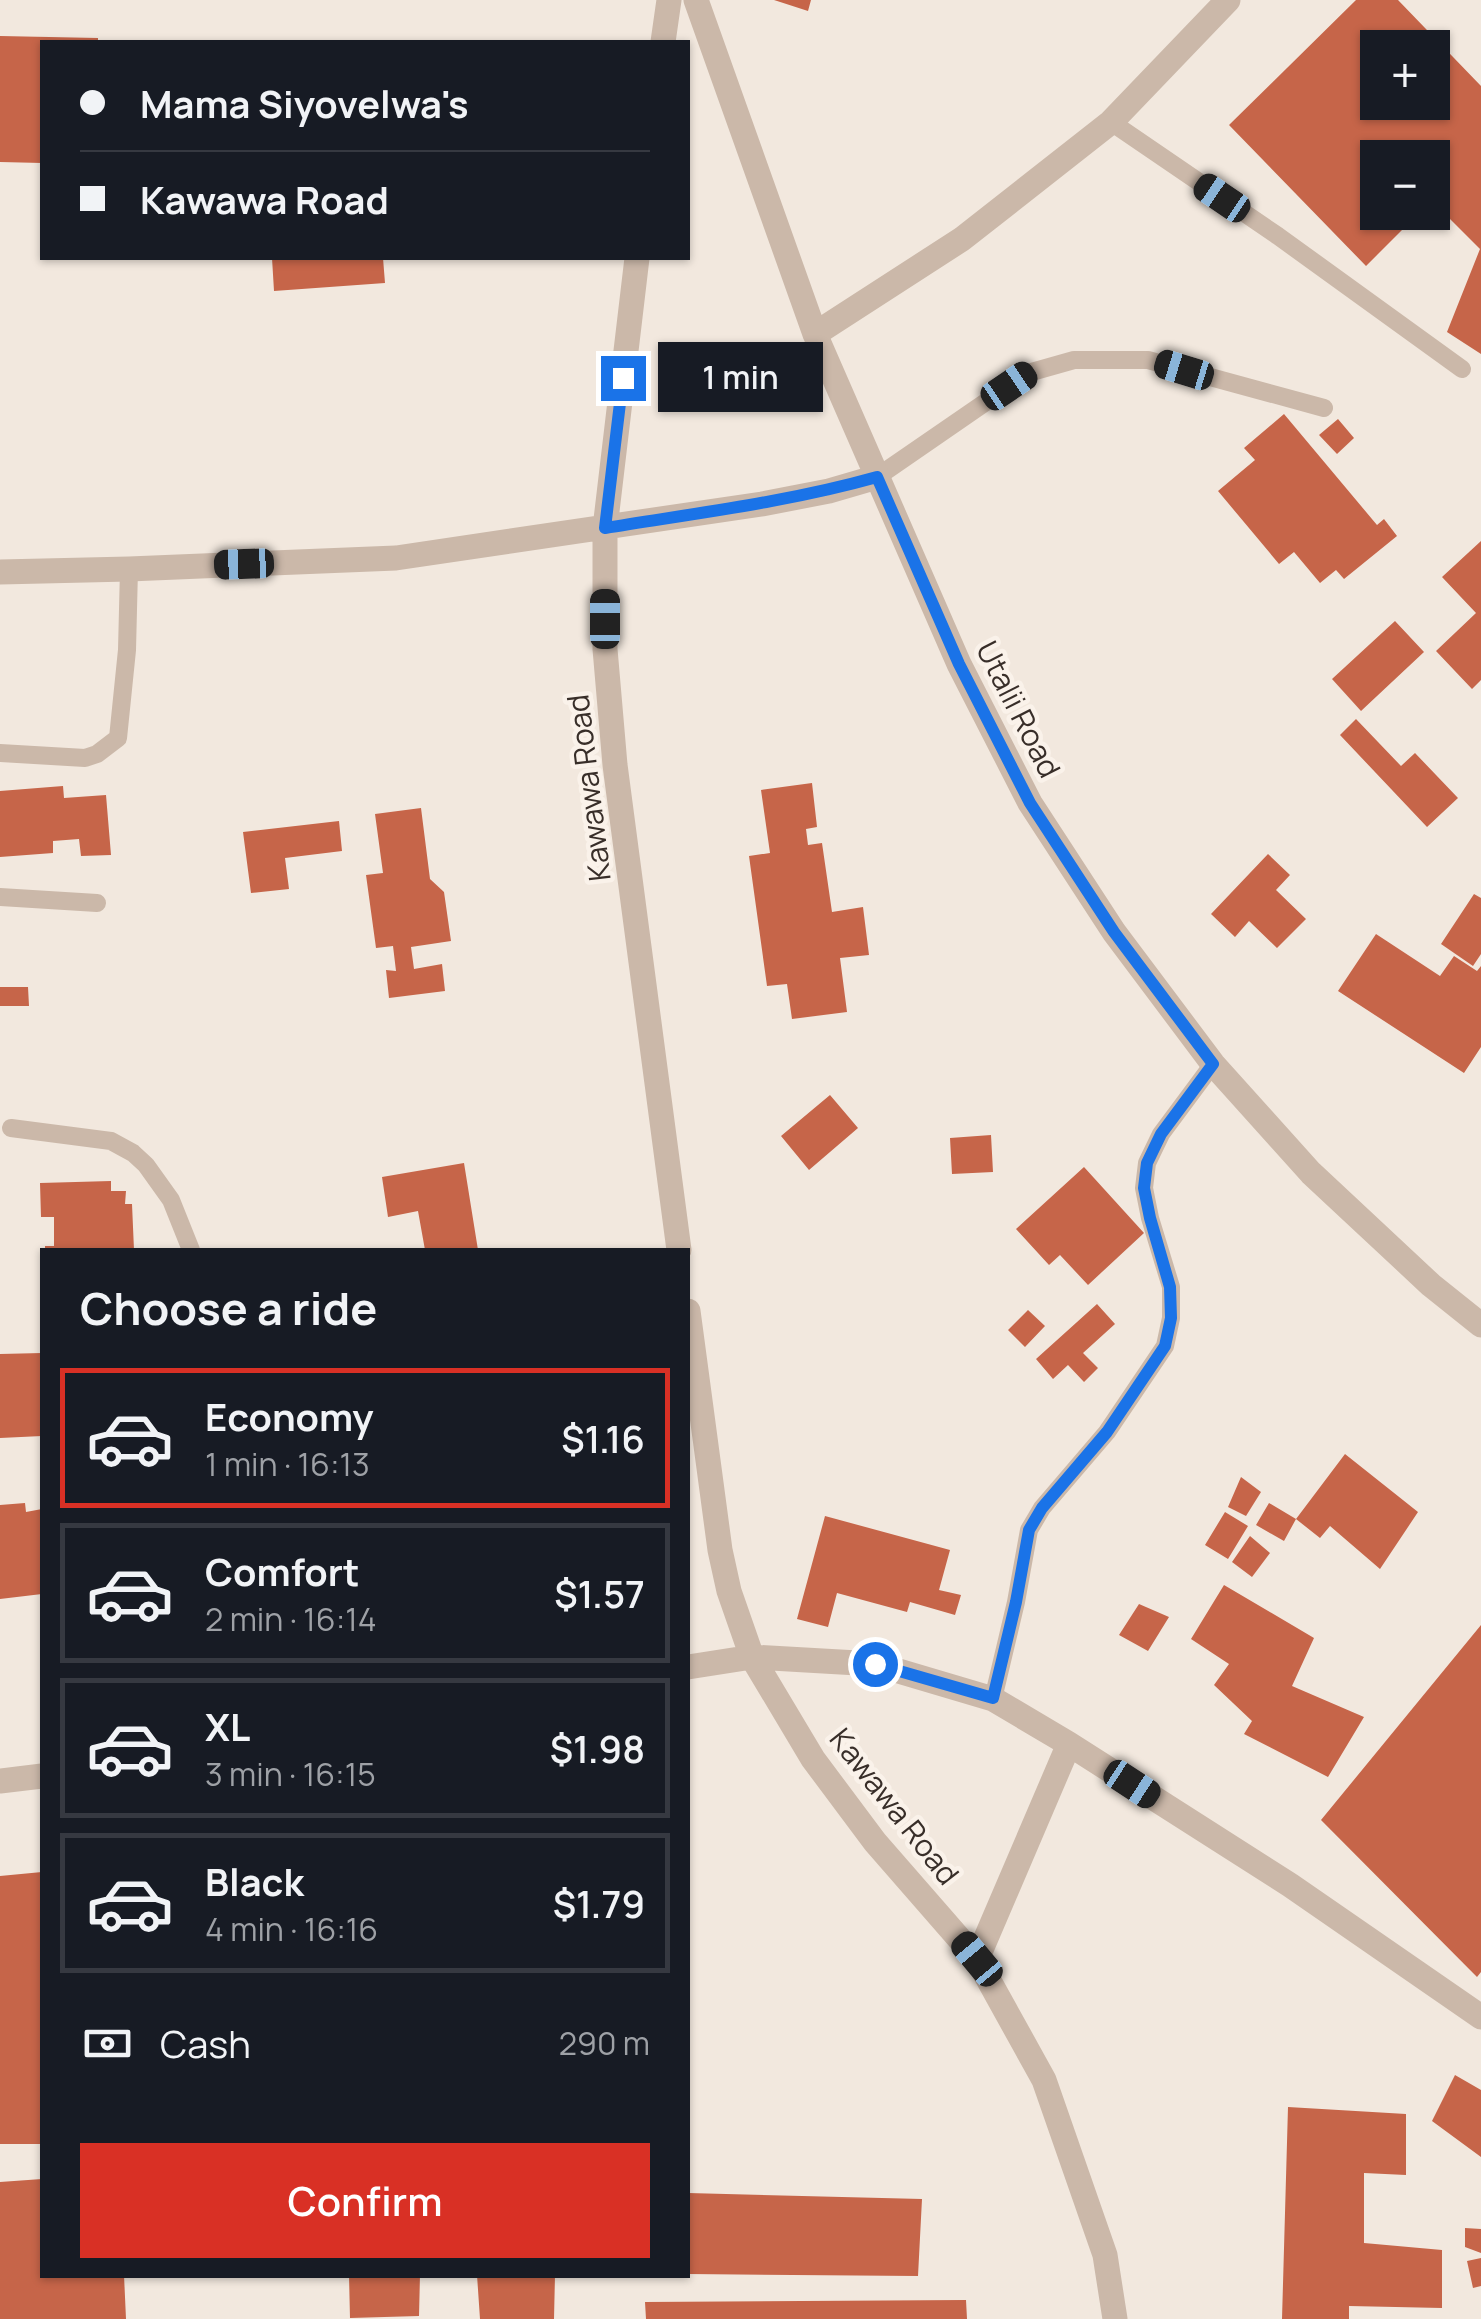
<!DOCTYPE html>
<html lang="en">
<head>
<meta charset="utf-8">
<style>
	:root { --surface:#171b24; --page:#242831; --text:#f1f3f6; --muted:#9ea1a6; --line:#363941; --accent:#d93025 }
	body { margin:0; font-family:Manrope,sans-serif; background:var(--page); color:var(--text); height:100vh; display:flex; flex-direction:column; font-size:38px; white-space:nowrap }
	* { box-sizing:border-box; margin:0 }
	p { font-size:32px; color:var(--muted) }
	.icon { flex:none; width:55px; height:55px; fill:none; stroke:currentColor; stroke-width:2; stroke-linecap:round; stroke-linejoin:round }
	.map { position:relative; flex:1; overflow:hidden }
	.details { position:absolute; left:40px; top:1248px; width:650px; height:1030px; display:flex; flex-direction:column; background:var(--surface); border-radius:0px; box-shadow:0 2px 8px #0004 }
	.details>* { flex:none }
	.top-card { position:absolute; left:40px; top:40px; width:650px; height:220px; border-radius:0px; box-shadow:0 2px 8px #0004; display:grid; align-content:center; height:220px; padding:0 40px; background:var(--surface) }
	.controls { position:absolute; left:1360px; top:30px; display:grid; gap:20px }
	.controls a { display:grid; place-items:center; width:90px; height:90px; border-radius:0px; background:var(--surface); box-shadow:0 2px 8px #0004; font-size:50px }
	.end { position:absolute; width:45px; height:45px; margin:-22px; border:12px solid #1a73e8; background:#fff; box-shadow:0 0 0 5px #fff }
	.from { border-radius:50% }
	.bubble { position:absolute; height:70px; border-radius:0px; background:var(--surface); box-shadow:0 2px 8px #0004; font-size:32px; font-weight:600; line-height:70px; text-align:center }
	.car { position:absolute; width:30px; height:60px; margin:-30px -15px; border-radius:12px; box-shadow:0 0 8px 2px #0007; background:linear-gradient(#222 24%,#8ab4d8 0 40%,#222 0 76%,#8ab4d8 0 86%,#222 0) }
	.top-card b { display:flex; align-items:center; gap:35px; height:95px; font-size:38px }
	.top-card b+b { border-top:2px solid var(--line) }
	.top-card i { width:25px; height:25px; background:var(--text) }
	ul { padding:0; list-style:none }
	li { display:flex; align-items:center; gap:30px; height:140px; margin:0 20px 15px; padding:0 20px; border:5px solid var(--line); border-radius:0px }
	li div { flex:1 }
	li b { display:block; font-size:38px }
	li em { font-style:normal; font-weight:600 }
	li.active { border-color:var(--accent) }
	li>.icon { width:90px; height:90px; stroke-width:1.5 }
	h2 { padding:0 40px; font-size:45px; line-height:120px }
	.pay { display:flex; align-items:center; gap:25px; height:110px; padding:0 40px; font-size:38px }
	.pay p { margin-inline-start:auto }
	.button { display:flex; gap:20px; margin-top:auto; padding:20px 40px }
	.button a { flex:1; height:115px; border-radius:0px; background:var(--accent); color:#fff; font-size:40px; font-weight:600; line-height:115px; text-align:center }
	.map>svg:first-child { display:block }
	.building { fill:#c66549; fill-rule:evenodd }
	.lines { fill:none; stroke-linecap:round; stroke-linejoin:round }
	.service { stroke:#cbb8a9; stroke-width:18 }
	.minor { stroke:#cbb8a9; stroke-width:25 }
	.route { stroke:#1a73e8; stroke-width:12 }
	.labels { text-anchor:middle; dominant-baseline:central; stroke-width:9; stroke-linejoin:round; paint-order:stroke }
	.street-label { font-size:30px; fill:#382e29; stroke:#faf2ea }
</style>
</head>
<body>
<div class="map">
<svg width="1481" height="2319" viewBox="0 0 1481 2319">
	<rect width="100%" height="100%" fill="#f2e8de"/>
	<!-- building -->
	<path class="building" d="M774,0H811L808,11Z
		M1356,0H1398L1481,86V354L1447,332L1480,249L1432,201V158H1378V212H1420L1366,266L1229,125ZM1378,48H1432V102H1378Z
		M0,36L98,38V42H42V163L0,162Z
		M272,258H383L385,283L274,291Z
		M1284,414L1377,525L1384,519L1397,536L1344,579L1336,570L1320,583L1294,552L1279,564L1218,491L1255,460L1244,448Z
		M1338,419L1354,438L1337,454L1319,435Z
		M1481,541V680L1472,689L1436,651L1476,613L1442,577Z
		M1395,621L1424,652L1361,711L1332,679Z
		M1356,719L1401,766L1415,753L1458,798L1427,827L1340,735Z
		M812,783L817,827L806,829L808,845L822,843L832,912L863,907L869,955L840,958L847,1012L792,1019L787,984L767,986L749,856L770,853L761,790Z
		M63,786L64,798L106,795L111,855L81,856L79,839L53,841V853L0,857V791Z
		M421,808L430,879L444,892L451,941L411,947L414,969L442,964L445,991L389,998L386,970L396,971L393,946L376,948L366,875L383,873L375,814Z
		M339,821L342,851L285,858L289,889L251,893L243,832Z
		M1268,854L1290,875L1276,890L1306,919L1277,948L1249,921L1235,937L1211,914Z
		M1474,894L1481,898V954L1473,966L1441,944Z
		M1376,934L1440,976L1454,956L1477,971L1481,966V1047L1464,1073L1338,991Z
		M0,987H28L29,1006H0Z
		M830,1095L858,1128L809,1170L781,1136Z
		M991,1135L993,1172L952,1174L950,1138Z
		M464,1163L478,1250H425L418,1211L388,1217L382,1177Z
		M1084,1167L1144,1233L1088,1285L1060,1255L1049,1265L1016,1229Z
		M111,1181V1191H126L125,1204H132L134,1250H45V1246H54V1217H41L40,1183Z
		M1097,1304L1115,1324L1083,1353L1098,1368L1084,1382L1068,1365L1053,1379L1036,1359Z
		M1028,1310L1045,1326L1025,1347L1008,1330Z
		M42,1353V1436L0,1438V1354Z
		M1345,1454L1418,1512L1380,1569L1330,1526L1320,1538L1296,1519Z
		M1241,1477L1261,1492L1246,1516L1228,1507Z
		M25,1503L26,1512L42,1509V1594L0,1599V1505Z
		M1269,1503L1296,1519L1284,1541L1256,1525Z
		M1225,1512L1248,1526L1228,1559L1205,1545Z
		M825,1516L950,1550L939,1590L961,1595L955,1615L910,1602L907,1612L837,1593L828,1627L797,1619Z
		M1250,1536L1270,1553L1252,1577L1232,1562Z
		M1224,1585L1314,1638L1292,1686L1364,1717L1328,1777L1244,1734L1252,1721L1214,1685L1229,1664L1191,1639Z
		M1139,1604L1169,1617L1148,1651L1119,1635Z
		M1481,1625V1972L1477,1977L1321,1820Z
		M42,1872V2144H0V1876Z
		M1455,2075L1481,2090V2157L1432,2121Z
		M1288,2107L1406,2114V2175L1364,2173V2243L1442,2250V2308L1349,2306V2319H1282Z
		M42,2179V2275H124L126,2319H0V2182Z
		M688,2193L922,2199L918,2276L688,2274Z
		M1465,2228L1481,2229V2253L1465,2247Z
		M1481,2258V2286L1473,2288L1467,2261Z
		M349,2275H420L419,2316L350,2318Z
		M477,2275H555L554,2319H480Z
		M966,2300L967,2319H646L645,2302Z"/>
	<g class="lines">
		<!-- service -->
		<path class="service" d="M1111,122L1278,236L1462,369
			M877,477L1028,373L1074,360H1148L1324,408
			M0,753L85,758L97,754L118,738L127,650L129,569
			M0,897L97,903
			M11,1128L111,1141L133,1153L146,1165L171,1200L191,1250
			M993,1699L1016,1602L1029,1530L1042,1508L1107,1432L1165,1346L1171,1318V1287L1150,1218L1144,1188L1147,1163L1161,1134L1213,1064"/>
		<!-- minor -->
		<path class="minor" d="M696,0L815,334L959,664L1030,803L1114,932L1213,1064L1311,1173L1431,1285L1481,1325
			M663,42L669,0
			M637,258L605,528V649L615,765L679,1250
			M815,334L962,239L1111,122L1228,0
			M0,572L129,569L396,558L762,504L829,491L877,477
			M688,1311L720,1550L729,1591L752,1657L813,1759L875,1842L977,1959L1044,2080L1105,2255L1115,2319
			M688,1667L752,1657L875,1664L993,1699L1069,1744L1290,1885L1481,2017
			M0,1781L42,1776
			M977,1959L1069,1744"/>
	</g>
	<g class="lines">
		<!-- route -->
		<path class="route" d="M623,378L605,528C697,513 788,502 877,477L959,664L1030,803L1114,932L1213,1064L1161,1134L1147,1163L1144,1188L1150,1218L1170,1287L1171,1318L1165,1346L1107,1432L1042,1508L1029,1530L1016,1602L993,1698L875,1664"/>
	</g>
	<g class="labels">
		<!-- street labels -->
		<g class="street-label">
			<text transform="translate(1019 709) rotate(63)">Utalii Road</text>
			<text transform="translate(588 788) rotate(-97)">Kawawa Road</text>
			<text transform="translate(895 1806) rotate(52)">Kawawa Road</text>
		</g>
	</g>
</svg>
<div class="controls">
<a>+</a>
<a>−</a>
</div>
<i class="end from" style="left:875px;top:1664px"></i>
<i class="end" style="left:623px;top:378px"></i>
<div class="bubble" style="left:658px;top:342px;width:165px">1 min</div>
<i class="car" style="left:1222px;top:198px;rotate:304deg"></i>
<i class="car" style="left:1184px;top:370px;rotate:287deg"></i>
<i class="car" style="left:1009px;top:386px;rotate:56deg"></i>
<i class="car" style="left:244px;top:564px;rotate:268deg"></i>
<i class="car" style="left:605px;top:619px;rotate:0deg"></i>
<i class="car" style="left:1132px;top:1784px;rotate:123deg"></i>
<i class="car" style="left:977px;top:1959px;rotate:320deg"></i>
<div class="top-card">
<b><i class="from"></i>Mama Siyovelwa's</b>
<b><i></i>Kawawa Road</b>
</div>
<section class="details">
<h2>Choose a ride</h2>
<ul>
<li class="active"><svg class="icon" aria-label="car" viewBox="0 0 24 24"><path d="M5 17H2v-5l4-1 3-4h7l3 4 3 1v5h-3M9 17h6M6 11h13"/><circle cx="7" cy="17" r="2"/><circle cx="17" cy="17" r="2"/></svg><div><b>Economy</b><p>1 min · 16:13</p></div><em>$1.16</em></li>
<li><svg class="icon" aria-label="car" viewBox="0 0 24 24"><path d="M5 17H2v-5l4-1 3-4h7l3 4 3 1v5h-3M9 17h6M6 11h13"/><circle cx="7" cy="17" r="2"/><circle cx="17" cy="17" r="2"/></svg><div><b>Comfort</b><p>2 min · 16:14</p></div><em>$1.57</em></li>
<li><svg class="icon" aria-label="car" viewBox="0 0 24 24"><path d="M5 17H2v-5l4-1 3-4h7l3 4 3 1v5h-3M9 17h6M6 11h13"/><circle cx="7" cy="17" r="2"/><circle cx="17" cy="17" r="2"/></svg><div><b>XL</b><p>3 min · 16:15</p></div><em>$1.98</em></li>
<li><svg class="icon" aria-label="car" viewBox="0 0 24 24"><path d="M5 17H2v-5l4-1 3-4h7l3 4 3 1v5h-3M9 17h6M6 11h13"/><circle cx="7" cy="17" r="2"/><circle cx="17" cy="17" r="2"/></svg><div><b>Black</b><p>4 min · 16:16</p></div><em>$1.79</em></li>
</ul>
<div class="pay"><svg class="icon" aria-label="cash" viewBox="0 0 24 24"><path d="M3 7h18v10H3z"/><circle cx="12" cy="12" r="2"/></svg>Cash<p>290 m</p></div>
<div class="button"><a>Confirm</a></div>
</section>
</div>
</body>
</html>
